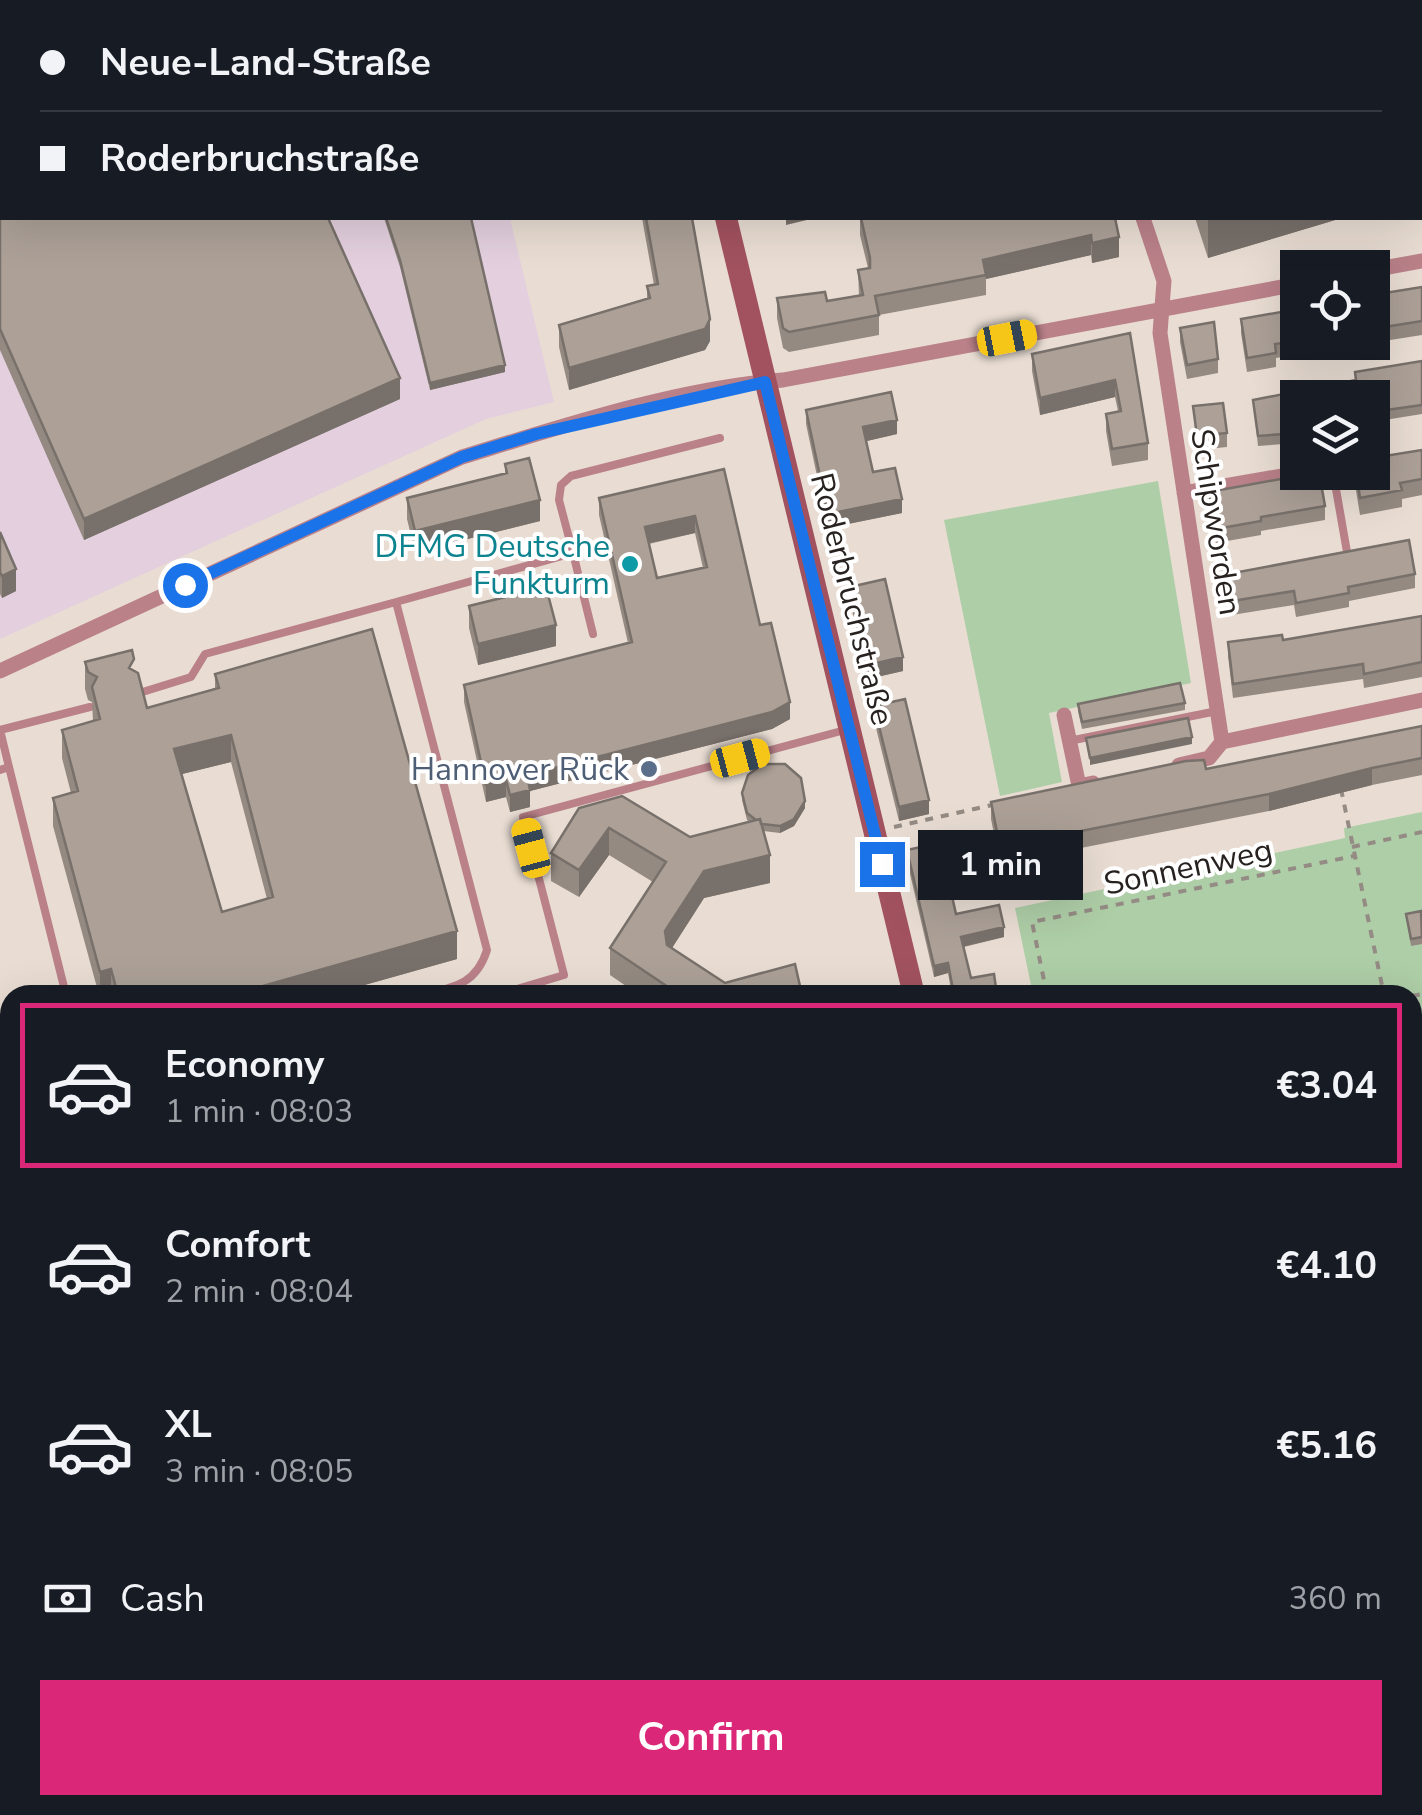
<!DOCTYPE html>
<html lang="en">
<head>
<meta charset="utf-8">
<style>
	:root { --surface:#171b24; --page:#242831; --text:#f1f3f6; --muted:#9ea1a6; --line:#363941; --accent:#db2777 }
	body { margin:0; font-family:"Nunito Sans",sans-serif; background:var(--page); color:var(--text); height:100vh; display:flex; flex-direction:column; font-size:38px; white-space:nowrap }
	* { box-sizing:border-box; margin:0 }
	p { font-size:32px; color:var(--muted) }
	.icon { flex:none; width:55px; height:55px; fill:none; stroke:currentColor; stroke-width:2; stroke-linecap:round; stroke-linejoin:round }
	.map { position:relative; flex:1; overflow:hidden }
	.panel { position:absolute; left:0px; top:985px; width:1422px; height:830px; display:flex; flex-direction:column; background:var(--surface); border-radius:30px 30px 0 0; box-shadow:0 10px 40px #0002 }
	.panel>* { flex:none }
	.banner { position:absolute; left:0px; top:0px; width:1422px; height:220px; box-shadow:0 10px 40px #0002; display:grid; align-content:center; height:220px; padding:0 40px; background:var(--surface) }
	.buttons { position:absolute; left:1280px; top:250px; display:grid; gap:20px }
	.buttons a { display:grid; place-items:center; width:110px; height:110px; border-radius:0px; background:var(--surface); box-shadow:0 10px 40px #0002; font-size:50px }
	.end { position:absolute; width:45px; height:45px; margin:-22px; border:12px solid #1a73e8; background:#fff; box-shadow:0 0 0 5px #fff }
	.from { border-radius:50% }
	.bubble { position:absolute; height:70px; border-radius:0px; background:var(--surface); box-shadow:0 10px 40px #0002; font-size:32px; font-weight:700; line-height:70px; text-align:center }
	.car { position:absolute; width:30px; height:60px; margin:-30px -15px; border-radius:12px; box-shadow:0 0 8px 2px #0007; background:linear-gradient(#f5c518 24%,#345 0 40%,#f5c518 0 76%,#345 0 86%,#f5c518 0) }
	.banner b { display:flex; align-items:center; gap:35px; height:95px; font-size:38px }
	.banner b+b { border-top:2px solid var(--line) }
	.banner i { width:25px; height:25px; background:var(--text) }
	ul { padding:18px 0 0; list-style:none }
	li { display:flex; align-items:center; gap:30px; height:165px; margin:0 20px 15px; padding:0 20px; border:5px solid transparent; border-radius:0px }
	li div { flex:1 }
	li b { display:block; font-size:38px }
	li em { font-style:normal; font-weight:700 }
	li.on { border-color:var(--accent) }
	li>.icon { width:90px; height:90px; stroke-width:1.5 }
	.pay { display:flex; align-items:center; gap:25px; height:110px; padding:0 40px; font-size:38px }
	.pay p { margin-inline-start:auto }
	.action { display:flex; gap:20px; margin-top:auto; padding:20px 40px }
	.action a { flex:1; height:115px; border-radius:0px; background:var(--accent); color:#fff; font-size:40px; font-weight:700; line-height:115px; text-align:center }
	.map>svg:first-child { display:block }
	.industrial { fill:#e3cfde }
	.green { fill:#aecea7 }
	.water { fill:#54bec1 }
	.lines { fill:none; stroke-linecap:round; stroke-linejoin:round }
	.path { stroke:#948b84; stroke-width:4; stroke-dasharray:8 8; stroke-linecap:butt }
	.lane { stroke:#ba8189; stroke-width:8 }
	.street { stroke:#ba8189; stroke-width:15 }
	.secondary { stroke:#a2525f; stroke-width:22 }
	.wall { fill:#948a82; fill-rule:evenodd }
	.shaded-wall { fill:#78706a }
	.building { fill:#aca097; stroke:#78706a; stroke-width:2.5; fill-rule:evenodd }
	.route { stroke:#1a73e8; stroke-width:12 }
	.culture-dot { fill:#0f9aa8; stroke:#fff; stroke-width:4 }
	.service-dot { fill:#5c6f8a; stroke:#fff; stroke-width:4 }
	.labels { text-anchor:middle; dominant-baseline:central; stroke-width:8; stroke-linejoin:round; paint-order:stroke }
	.street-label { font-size:32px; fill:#27221f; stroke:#fff }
	.culture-label { font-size:32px; fill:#0d838f; stroke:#fff; text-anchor:end }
	.service-label { font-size:32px; fill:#4e5e75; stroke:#fff; text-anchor:end }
</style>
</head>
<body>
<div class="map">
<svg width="1422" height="1815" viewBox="0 0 1422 1815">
	<rect width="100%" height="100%" fill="#e9ddd3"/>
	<!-- industrial -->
	<path class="industrial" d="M0,0H460L2,2V218H510L554,402L486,419L0,639Z"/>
	<!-- green -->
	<path class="green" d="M1158,481L1191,683L1049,713L1062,782L1000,796L944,520Z
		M1422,812V1395L1413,1399L1412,995H1033L1015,908L1345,838L1344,828Z
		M468,1805H607L598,1815H451Z"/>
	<!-- water -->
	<path class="water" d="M336,1805H468L451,1815H325Z"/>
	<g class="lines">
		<!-- path -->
		<path class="path" d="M1357,0L1358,2
			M1420,51L1422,50
			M1420,182L1422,187
			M1341,789L1384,995
			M894,827L992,805
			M1352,847L1422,832
			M1047,995L1032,922L1354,856
			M1412,996L1422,994
			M1412,1089L1422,1133
			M0,1132L10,1133
			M0,1147L10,1149
			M1412,1153L1422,1151
			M0,1242H10
			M1413,1243L1422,1265
			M1412,1349L1422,1345
			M1412,1370L1422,1366
			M1067,1805L1073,1815
			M1197,1805L1207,1815
			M1206,1805L1208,1815
			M159,1815L161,1805
			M243,1815L247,1805
			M284,1815L287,1805
			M488,1815L492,1805
			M560,1815L569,1805"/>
		<!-- lane -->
		<path class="lane" d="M723,2L734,0
			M1333,472L1347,552
			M573,553L593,634
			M136,694L191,677L205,654L396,602
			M1069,741L1217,711
			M9,767L0,730L90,707
			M0,770L9,767L66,995
			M420,995C454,987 476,985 487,950L396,602L573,553L559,500L561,485L571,476L720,438
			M497,995L564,975L523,817L845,730
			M0,1616L9,1563L8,1399"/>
		<!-- street -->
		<path class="street" d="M1078,0L1079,2
			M1143,218L1164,281L1160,333L1222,742
			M1372,270L1422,261
			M1184,493L1305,472
			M0,671L462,457C563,426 678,388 783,380L1298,284
			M1064,715L1079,786L1093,783
			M1222,742L1422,700
			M1179,765L1209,758L1222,742
			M1412,1556L1422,1548
			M1370,1805L1374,1815"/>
		<!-- secondary -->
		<path class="secondary" d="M674,0V2
			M726,218L914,995
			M0,1171L10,1172
			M0,1208L10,1209
			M1106,1805L1112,1815
			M1159,1805L1165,1815"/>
	</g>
	<!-- wall -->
	<path class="wall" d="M0,0L2,2V58L0,52Z
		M0,140L400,399L84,540L0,350Z
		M384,218H471L505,372L430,390L400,267Z
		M642,218H692L710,341L705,350L569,390L559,347V325L647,298V286L654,285Z
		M860,218H1115L1119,257L1092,263L1091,255L986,279V295L879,315V335L789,352L783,348L777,318V298L827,301L859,296L858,270L868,268L860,235Z
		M1195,218H1342L1208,258Z
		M1422,287V335L1276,358V367L1247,372L1241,333V319L1298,309V342H1372V295Z
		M1180,328L1218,359V373L1187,379L1180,342Z
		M1130,333L1148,443V460L1112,466L1106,431V414L1118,411L1115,397L1040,415L1032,371V354Z
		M1422,361V414L1372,422V398H1298V443L1258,446L1253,400L1355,380V372Z
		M1193,406L1227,433V447L1197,450Z
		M806,410L897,434L866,441L873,472L902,513L828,528L806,424Z
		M1422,450V495L1402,499V507L1360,515L1353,472H1372Z
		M505,464L540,521L415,552L407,519V498L505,473Z
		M724,469L760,625L790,719L772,729L530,791V807L510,812L506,797L486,802L464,702V685L628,643L599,515V498ZM695,533L703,568L657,578L649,544Z
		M1209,492L1325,506V520L1261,531V535L1216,543L1209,506Z
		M0,532L16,591L2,598L0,594Z
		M1228,574H1415V588L1349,601V607L1296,617L1294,605L1232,615L1228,588Z
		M850,587L903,671L868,679L850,601Z
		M469,606L556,646L478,665L469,628Z
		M1422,616V677L1364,688L1363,679L1233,698L1228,656V642L1283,640Z
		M85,662L134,671L147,708L215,688V674L457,959L329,995H99L53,826V798L71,793L62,758V730L93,721L92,702L88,700L85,689ZM231,762L267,899L222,912L182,774Z
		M1185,703V710L1082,729L1078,711V704Z
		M874,706L929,814L899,821L874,720Z
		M1422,726V775L1372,785L1269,811L1000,864L991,819V802L1206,769Z
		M742,793L805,808L794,826L780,833L763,831L770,883L704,898L672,948L725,983L802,995H639L610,975V948L653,882L609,855L579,897L551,881V853L579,808L690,837L750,822L747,820L742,800Z
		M907,850L943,856L992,883L951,893L956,914L1004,937L964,947L971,978L997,995H952L948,973L934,977L907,861Z
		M1406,914L1422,916V944L1411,946Z
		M1235,1805H1328L1332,1815H1239Z"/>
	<!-- shaded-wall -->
	<path class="shaded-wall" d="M149,0H193L187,2H149Z
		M817,0H852V2H817Z
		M854,0H874V2H854Z
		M1364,0H1380V2H1364Z
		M1391,0H1422V12L1420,13V2H1388Z
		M786,218H807V220L786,225Z
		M1212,218H1342L1208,258V219Z
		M1091,235V255L986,279L983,260Z
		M1119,237V257L1092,263V243Z
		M710,319V341L705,350L569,390V368Z
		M505,365V372L430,390V383Z
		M400,378V399L84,540V519Z
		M1115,380V397L1040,415V398Z
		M897,420V434L863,442V427Z
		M902,499V513L828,528V514Z
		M540,500V521L415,552V531Z
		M695,516V533L645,544V527Z
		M16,569V591L2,598V576Z
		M556,625V646L478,665V644Z
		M903,657V671L868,679V665Z
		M790,702V719L772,729L530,791V807L510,812V795L527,775Z
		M231,735V762L174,776V749Z
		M1192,737V744L1090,765V758Z
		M1372,768V785L1269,811V794Z
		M506,780V797L486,802V785Z
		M929,800V814L899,821V807Z
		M805,801V808L794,826L780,833V826Z
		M609,828V855L579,897V870Z
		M770,855V883L704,898L665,959V931L704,871Z
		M992,872V883L949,894V883Z
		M1004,927V937L961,947V937Z
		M457,931V959L329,995H231Z
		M948,963V973L934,977V966Z
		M111,969V995H100V972Z
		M1422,1486V1511L1412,1515V1490Z
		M1422,1621V1646L1412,1650V1626Z"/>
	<!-- building -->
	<path class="building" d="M0,0H70L71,2H2V33L0,28Z
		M295,0H420V2H293L292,1Z
		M575,0H648L649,2H566Z
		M737,0H752V2H727Z
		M1008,0H1046V2H1009Z
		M1141,0H1178V2H1141Z
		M1234,0H1334L1335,2H1299L1298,1L1292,2H1235Z
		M1422,52V89L1420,90V53Z
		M2,139V218H328L400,378L84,519L0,329V140Z
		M386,218H471L505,365L430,383L400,260Z
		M646,218H692L710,319L705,329L569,368L559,325L650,298L647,286L658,284Z
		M861,218H1115L1119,237L1092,243L1091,235L983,260L986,275L875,296L879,315L789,332L783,328L777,298L825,292L827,301L863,295L858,270L870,268V258Z
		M1422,287V321L1372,329V295Z
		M1298,309V341L1275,344L1276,353L1247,358L1241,319Z
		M1214,322L1218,359L1187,365L1180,328Z
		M1130,333L1148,443L1112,449L1106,414L1121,411L1115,380L1040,398L1032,354Z
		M1422,361V405L1372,412V398H1298V433L1258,436L1253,400L1356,380L1355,372Z
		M891,392L897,420L863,427L873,472L895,468L902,499L828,514L806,410Z
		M1223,403L1227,433L1197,436L1193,406Z
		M1422,450V479L1400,483L1402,490L1360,498L1356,472H1372V458Z
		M529,458L540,500L415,531L407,498L507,473L505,464Z
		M724,469L760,625L771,623L790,702L772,712L527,775L530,790L510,795L506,780L486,785L464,685L632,642L599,498ZM695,516L707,567L657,578L645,527Z
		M1319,472L1325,506L1261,517V521L1216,529L1209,492Z
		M0,532L16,569L2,576L0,572Z
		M1409,540L1415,574L1348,587L1349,593L1296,603L1294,591L1232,601L1228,574Z
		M885,579L903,657L868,665L850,587Z
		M546,587L556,625L478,644L469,606Z
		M1422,616V662L1364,674L1363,664L1233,684L1228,642L1282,635L1283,640Z
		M372,629L457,931L231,995H118L111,969L100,972L53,798L78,791L62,730L100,719L92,687L97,677L88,672L85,662L132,650L134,659L129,668L138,673L147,708L219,688L215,674ZM231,735L273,897L222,912L174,749Z
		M1180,683L1185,703L1082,722L1078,704Z
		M905,699L929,800L899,807L874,706Z
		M1188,718L1192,737L1090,758L1086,738Z
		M1422,726V758L1372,768L1269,794L1000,847L991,802L1186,761L1204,760L1206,769Z
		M763,764H785L801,778L805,801L794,819L780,826L761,824L760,819L756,820L747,813L742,793L748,775Z
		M622,796L690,837L760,819L770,855L704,871L665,931L667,945L725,983L795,964L802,995H680L610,948L666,862L609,828L579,870L551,853L579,808Z
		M940,843L943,856L986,845L992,872L949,883L956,914L999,905L1004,927L961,937L971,978L994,974L997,995H954L948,963L934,966L907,850Z
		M1421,911L1422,937L1411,939L1406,914Z
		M1422,1384V1486L1412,1490V1388Z
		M1422,1587V1621L1412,1626V1590Z
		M0,1732L10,1734V1805H143L142,1815H0Z
		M1246,1805H1328L1332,1815H1250Z"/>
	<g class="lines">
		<!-- route -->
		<path class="route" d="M185,585L462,457L536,434L765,382L882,864"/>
	</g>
	<!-- markers -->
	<circle class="culture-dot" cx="630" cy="564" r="10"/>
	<circle class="service-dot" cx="649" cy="769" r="10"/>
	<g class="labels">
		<!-- street labels -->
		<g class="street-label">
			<text transform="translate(1216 522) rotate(81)">Schipworden</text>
			<text transform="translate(852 599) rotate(76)">Roderbruchstraße</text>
			<text transform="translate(1188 867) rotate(-12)">Sonnenweg</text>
		</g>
		<!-- culture labels -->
		<g class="culture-label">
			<text x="610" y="546">DFMG Deutsche<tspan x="610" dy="37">Funkturm</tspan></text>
		</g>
		<!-- service labels -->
		<g class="service-label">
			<text x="629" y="769">Hannover Rück</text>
		</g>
	</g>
</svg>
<div class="buttons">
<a><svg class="icon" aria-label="locate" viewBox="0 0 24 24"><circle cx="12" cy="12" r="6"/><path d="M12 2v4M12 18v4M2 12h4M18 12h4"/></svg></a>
<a><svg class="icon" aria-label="layers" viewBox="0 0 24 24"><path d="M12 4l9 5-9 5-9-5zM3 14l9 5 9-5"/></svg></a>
</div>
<i class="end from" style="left:185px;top:585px"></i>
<i class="end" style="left:882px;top:864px"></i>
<div class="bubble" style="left:918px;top:830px;width:165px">1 min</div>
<i class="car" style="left:1007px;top:338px;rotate:79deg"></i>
<i class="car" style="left:740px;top:758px;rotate:75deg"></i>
<i class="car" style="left:531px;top:848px;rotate:345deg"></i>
<div class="banner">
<b><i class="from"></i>Neue-Land-Straße</b>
<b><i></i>Roderbruchstraße</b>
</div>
<section class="panel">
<ul>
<li class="on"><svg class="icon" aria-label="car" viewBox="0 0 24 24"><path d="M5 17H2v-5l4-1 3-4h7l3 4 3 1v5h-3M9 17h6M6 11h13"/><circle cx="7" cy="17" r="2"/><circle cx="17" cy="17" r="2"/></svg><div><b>Economy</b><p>1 min · 08:03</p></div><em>€3.04</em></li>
<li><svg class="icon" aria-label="car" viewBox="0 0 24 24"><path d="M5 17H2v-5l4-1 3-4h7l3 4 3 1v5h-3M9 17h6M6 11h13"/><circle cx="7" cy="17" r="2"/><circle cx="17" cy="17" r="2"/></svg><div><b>Comfort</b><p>2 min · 08:04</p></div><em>€4.10</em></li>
<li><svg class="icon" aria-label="car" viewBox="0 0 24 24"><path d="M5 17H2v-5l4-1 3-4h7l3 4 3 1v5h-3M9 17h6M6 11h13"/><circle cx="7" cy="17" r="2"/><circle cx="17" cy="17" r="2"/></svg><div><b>XL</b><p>3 min · 08:05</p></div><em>€5.16</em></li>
</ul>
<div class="pay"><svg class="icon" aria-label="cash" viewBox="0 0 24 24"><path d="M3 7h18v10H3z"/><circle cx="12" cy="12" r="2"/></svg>Cash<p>360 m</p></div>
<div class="action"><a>Confirm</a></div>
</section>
</div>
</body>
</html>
